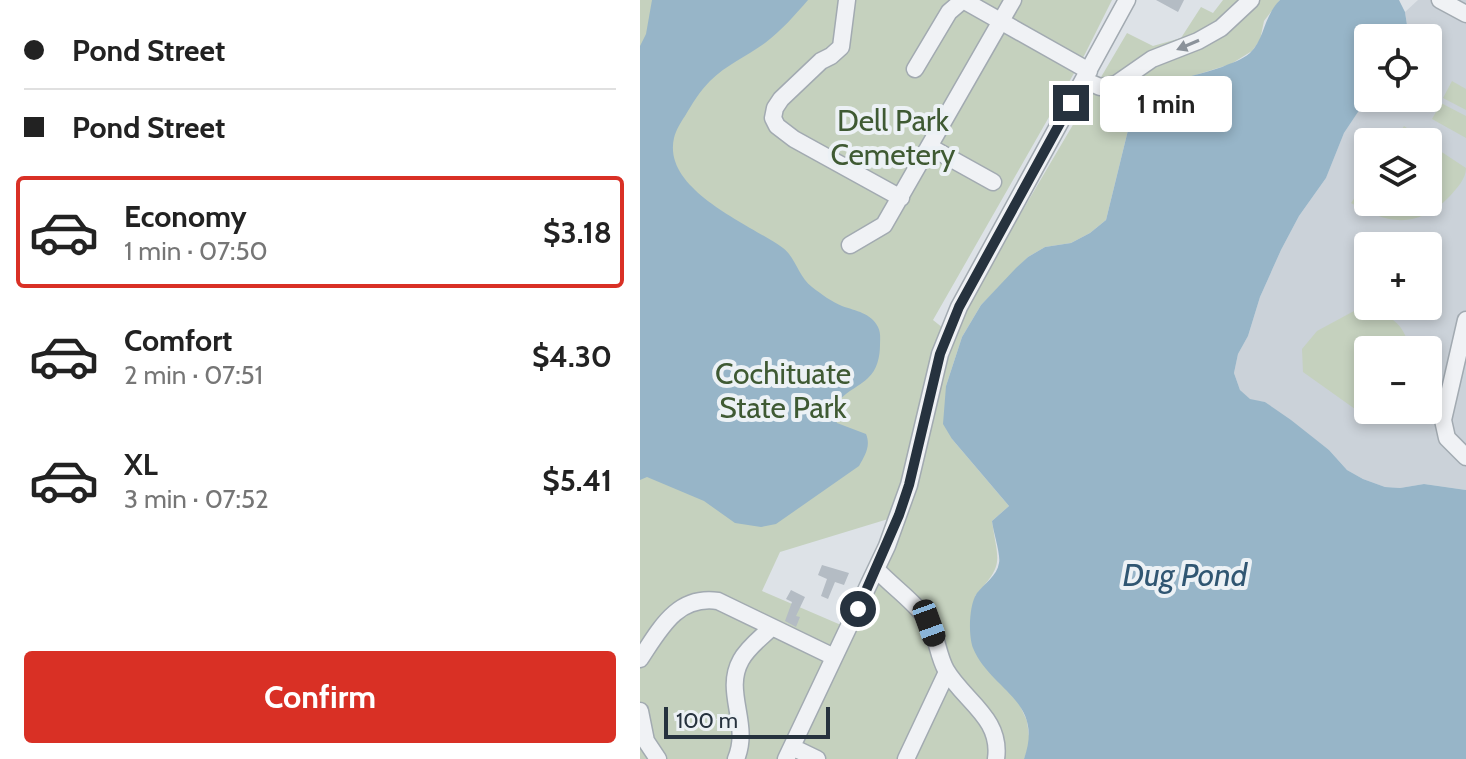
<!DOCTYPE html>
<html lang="en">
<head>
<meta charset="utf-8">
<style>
	:root { --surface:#fff; --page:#f2f2f2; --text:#222; --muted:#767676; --line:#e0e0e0; --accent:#d93025 }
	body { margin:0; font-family:Cabin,sans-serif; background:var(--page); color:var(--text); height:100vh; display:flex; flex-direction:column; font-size:30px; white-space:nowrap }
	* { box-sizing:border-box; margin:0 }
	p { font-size:26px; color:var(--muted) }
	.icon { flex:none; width:44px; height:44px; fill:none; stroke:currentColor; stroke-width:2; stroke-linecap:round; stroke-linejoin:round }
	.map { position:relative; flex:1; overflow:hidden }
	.drawer { display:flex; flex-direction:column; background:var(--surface); width:640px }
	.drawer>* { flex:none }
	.top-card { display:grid; align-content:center; height:176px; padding:0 24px; background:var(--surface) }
	.tools { position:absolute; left:714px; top:24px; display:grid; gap:16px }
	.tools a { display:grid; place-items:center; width:88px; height:88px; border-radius:8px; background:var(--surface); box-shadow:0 4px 12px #0003; font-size:40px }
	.scale { position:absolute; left:24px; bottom:20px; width:166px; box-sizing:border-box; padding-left:8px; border:4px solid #26323e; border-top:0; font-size:22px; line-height:28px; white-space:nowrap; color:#26323e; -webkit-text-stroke:6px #ecf1f5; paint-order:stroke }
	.end { position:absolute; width:36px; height:36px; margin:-18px; border:10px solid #26323e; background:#fff; box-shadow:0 0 0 4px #fff }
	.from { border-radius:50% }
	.bubble { position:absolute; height:56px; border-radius:8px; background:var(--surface); box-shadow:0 4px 12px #0003; font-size:26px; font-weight:800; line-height:56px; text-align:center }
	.car { position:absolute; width:24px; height:48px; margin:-24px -12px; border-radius:10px; box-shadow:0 0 6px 2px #0007; background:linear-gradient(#222 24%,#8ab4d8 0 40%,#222 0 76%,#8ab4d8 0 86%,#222 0) }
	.top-card b { display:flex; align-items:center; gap:28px; height:76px; font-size:30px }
	.top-card b+b { border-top:2px solid var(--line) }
	.top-card i { width:20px; height:20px; background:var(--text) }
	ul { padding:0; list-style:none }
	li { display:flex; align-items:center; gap:24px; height:112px; margin:0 16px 12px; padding:0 8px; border:4px solid transparent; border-radius:8px }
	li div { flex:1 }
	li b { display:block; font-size:30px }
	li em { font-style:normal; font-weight:800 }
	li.active { border-color:var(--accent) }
	li>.icon { width:72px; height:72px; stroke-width:1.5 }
	.cta { display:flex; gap:16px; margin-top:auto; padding:16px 24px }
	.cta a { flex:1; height:92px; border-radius:8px; background:var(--accent); color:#fff; font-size:32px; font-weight:800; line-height:92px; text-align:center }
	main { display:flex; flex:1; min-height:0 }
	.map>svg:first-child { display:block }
	.built { fill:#cbd2d9; fill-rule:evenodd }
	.green { fill:#c5d1be; fill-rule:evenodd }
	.water { fill:#97b5c8 }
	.building { fill:#b4bcc4 }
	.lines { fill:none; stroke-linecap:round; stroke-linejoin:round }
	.minor-casing { stroke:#a2aab1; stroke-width:19 }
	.minor { stroke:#f0f2f5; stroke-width:16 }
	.oneway { fill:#8b929a }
	.route { stroke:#26323e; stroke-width:10 }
	.labels { text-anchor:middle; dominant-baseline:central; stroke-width:8; stroke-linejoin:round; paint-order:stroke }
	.park-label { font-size:30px; fill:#3f5a33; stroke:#ecf1f5 }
	.water-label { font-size:32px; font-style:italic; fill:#305672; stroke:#ecf1f5 }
</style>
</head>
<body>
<main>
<section class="drawer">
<div class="top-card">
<b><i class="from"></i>Pond Street</b>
<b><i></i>Pond Street</b>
</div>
<ul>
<li class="active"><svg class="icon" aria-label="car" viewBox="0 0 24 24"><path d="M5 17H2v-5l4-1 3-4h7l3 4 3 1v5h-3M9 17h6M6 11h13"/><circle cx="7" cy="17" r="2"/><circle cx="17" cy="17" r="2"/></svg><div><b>Economy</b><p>1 min · 07:50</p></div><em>$3.18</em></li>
<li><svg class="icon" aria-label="car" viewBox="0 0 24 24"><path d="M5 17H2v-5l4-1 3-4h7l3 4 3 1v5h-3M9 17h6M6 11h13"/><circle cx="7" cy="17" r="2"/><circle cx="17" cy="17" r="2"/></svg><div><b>Comfort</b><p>2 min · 07:51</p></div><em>$4.30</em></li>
<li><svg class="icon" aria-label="car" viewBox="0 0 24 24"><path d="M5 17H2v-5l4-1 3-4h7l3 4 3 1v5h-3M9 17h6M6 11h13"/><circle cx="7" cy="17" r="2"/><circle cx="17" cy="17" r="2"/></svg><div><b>XL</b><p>3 min · 07:52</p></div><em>$5.41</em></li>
</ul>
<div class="cta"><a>Confirm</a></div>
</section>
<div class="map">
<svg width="826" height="759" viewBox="0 0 826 759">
	<rect width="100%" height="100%" fill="#dde2e7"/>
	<!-- built -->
	<path class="built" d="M778,0H826V490L784,484L760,488L745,487L723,479L707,470L689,450L625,402L610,400L600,390L594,373L598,354L608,336L620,297L641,250L659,216L686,178L704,133L722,106L730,98H788V38H769L765,12ZM728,142H788V202H728ZM728,246H788V306H728ZM728,350H788V410H728Z"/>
	<!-- green -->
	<path class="green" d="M0,0H472L445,54L293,320L308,332L366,220L374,225L487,33L513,46L541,38L561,7L573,13L583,0H640L624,21L620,40L612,51L591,64L530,83L490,122L466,220L450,233L431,243L405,247L388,257L341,305L322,337L306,386L312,439L369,506L352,521C358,563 365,563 335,596L340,660L377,699L387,721L390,743L384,759H0ZM258,516L208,628L122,591L140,552Z
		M812,81L826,89V110L803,98Z
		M801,103L826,116V138L792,119Z
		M764,126L787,142H753Z
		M788,143L826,168C826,179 817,188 810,196C778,229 748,225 711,203L728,178V202H788Z
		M714,311C743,311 763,317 770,350H728V407L722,414L663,372L662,349L677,331Z"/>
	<!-- water -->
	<path class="water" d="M12,0H168C155,15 141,31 125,43C107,56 86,65 70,81C60,91 52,104 45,116C41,122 36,130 34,138C22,190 110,224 143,248C156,258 158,276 172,287C181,294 192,302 202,306C216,311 231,313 238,327C241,333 240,339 240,345C240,357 237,370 228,378C213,392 187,398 197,423L226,434C231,446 225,455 219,466L136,524L121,527L95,523L64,501L7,477L0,480V46L6,34Z
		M640,0H759L765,12L769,38H728V98H730L722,106L704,133L686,178L659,216L641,250L620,297L608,336L598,354L594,373L600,390L610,399L625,402L651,420L689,450L707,470L723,479L745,487L760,488L784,484L826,490V759H384C405,700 351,691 333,648C328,635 329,604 337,593C344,584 357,576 359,563C361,555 353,531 352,521L369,506L312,439L303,424L306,386L322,337L341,305L376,268L388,257L405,247L431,243L450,233L466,220L490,122C513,80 540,81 582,67C591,63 602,60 610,53C625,39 623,17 640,0Z"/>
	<!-- building -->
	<path class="building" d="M516,0H544L538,12Z
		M182,565L209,573L204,585L195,582L188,599L181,596L187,579L178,575Z
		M151,590L165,597L156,616L160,617L156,627L145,621L152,602L146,599Z"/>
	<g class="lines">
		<!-- minor casing -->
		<g class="minor-casing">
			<path id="minor" d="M207,0L201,47L191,56L181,61L141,99L135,108L133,118L137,126L154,139L261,198
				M800,0L826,14
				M275,69L309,12L323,0L449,71
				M444,80L460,87L476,84L512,59L558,41L581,28L611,0
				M290,147L353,182
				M210,245L244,225L373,0
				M826,320L803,420L807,438L826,457
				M237,570C252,586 272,600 286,618C297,633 297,654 306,670C324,701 362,718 356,759
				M0,659C20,629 37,595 78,601L194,657
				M0,711L6,741L18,759
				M152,747L177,759
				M96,759C111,724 83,692 101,660C108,647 122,637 132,627
				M146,759L247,546L269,485L300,354L319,307L487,0
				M266,759L307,672"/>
		</g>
		<!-- minor -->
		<use href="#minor" class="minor"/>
	</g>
	<!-- one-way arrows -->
	<defs><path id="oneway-solid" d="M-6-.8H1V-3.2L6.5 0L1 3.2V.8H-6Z" transform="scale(2)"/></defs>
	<use class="oneway" href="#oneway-solid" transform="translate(548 45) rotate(157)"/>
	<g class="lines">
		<!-- route -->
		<path class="route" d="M218,609L259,515L269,485L300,354L319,307L431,103"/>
	</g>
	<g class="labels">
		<!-- park labels -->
		<g class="park-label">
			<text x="253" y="120">Dell Park<tspan x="253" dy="34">Cemetery</tspan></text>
			<text x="143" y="373">Cochituate<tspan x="143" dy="34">State Park</tspan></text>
		</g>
		<!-- water labels -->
		<g class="water-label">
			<text x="545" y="574">Dug Pond</text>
		</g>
	</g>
</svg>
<div class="tools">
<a><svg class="icon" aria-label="locate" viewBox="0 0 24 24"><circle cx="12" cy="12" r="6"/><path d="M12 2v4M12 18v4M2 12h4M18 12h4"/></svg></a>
<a><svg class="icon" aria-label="layers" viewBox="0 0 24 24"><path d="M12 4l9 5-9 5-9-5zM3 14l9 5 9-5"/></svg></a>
<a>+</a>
<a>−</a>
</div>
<div class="scale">100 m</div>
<i class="end from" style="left:218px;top:609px"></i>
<i class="end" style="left:431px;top:103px"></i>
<div class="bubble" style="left:460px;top:76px;width:132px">1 min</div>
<i class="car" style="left:289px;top:623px;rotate:160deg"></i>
</div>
</main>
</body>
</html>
